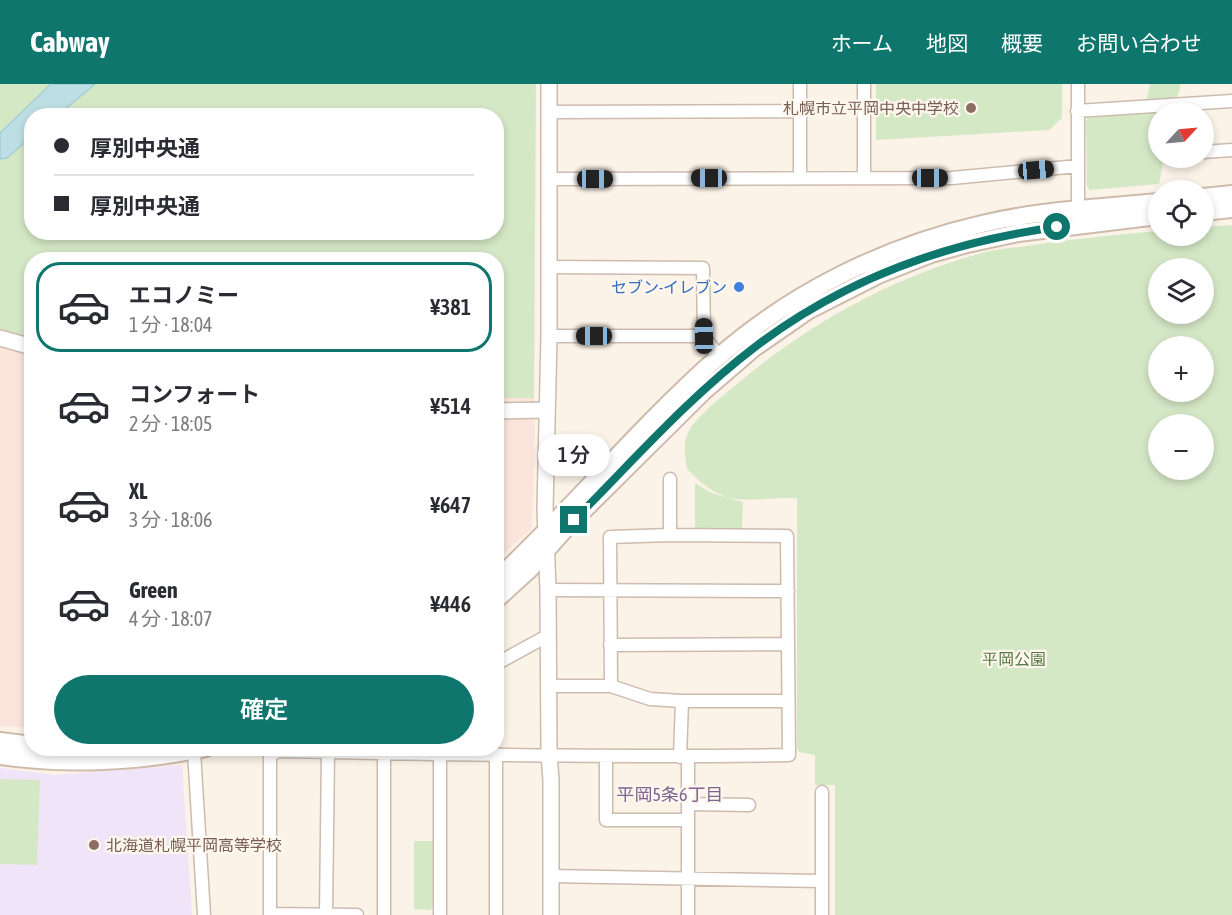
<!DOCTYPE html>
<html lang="ja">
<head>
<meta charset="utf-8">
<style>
	:root { --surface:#fff; --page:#f7f7f7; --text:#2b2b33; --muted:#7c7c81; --line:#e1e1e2; --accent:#0f766e }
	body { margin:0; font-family:"Asap Condensed","Noto Sans JP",sans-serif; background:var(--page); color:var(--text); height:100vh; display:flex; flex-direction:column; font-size:22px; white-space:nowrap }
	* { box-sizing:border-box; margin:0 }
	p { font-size:20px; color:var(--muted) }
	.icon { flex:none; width:33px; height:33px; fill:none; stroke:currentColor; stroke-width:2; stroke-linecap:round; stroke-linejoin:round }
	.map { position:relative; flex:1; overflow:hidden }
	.panel { position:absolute; left:24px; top:168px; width:480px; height:504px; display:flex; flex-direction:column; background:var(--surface); border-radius:24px; box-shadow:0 3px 9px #0003 }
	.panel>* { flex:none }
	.banner { position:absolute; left:24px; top:24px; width:480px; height:132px; border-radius:24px; box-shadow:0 3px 9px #0003; display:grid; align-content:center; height:132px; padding:0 30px; background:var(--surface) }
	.needle { width:39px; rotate:64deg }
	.fabs { position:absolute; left:1148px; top:18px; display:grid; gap:12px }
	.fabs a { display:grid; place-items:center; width:66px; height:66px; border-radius:50%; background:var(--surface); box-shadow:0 3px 9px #0003; font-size:30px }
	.end { position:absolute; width:27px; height:27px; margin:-14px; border:8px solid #0f766e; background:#fff; box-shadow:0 0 0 3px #fff }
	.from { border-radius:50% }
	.bubble { position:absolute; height:42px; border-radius:21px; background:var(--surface); box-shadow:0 3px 9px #0003; font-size:20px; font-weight:600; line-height:42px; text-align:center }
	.car { position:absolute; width:18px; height:36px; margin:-18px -9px; border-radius:8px; box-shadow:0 0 4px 2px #0007; background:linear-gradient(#222 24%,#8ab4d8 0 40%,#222 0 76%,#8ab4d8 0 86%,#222 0) }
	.banner b { display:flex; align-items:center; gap:21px; height:57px; font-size:22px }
	.banner b+b { border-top:2px solid var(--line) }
	.banner i { width:15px; height:15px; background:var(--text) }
	ul { padding:10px 0 0; list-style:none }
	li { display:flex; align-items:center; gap:18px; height:90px; margin:0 12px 9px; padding:0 18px; border:3px solid transparent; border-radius:24px }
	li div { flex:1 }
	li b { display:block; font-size:22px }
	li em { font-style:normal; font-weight:600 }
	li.on { border-color:var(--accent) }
	li>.icon { width:54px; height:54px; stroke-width:1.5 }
	.button { display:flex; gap:12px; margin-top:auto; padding:12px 30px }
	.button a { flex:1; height:69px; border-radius:36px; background:var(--accent); color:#fff; font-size:24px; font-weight:600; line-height:69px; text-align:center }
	header { display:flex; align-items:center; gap:36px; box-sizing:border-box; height:84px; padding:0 30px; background:var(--accent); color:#fff }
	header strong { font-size:28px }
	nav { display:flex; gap:33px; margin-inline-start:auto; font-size:21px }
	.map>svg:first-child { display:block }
	.commercial { fill:#fbe4dc }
	.education { fill:#f0e4f8 }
	.green { fill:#d5e8c6; fill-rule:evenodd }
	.water { fill:#bddfe4; stroke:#a4cfd5; stroke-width:1.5 }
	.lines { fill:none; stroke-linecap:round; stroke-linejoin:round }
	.minor-casing { stroke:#cdbbae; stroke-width:15 }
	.tertiary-casing { stroke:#cdbbae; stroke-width:18 }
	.secondary-casing { stroke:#cfbbac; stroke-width:20 }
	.minor { stroke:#fff; stroke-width:12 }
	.tertiary { stroke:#fff; stroke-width:15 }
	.secondary { stroke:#fff; stroke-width:16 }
	.route { stroke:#0f766e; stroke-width:8 }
	.education-dot { fill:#8d6e63; stroke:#fef7ee; stroke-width:2 }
	.shop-dot { fill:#3f7fe0; stroke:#fef7ee; stroke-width:2 }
	.labels { text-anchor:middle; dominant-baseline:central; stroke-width:4.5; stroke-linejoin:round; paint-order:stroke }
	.education-label { font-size:16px; fill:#785e54; stroke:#fef7ee; text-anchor:end }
	.shop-label { font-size:16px; fill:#366cbe; stroke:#fef7ee; text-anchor:end }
	.park-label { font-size:16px; fill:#567845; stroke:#fef7ee }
	.neighbourhood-label { font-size:18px; fill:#806590; stroke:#fef7ee }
</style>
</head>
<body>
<header>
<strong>Cabway</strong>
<nav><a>ホーム</a><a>地図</a><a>概要</a><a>お問い合わせ</a></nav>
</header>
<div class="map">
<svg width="1232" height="831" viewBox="0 0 1232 831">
	<rect width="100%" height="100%" fill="#fbf3e8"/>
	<!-- commercial -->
	<path class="commercial" d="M0,246L31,256V644L0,642Z
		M497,314H534L535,331L532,444L497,476Z"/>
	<!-- education -->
	<path class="education" d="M182,681L192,831H0V684L55,691Z"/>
	<!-- green -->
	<path class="green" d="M0,0H536L534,314H497L496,176H32L31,256L0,246ZM32,32H496V148H32Z
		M876,0H1062V34L1049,46L876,56Z
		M1150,0H1181L1177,14L1146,17Z
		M1171,26L1173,28H1158V74H1164L1159,100L1090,106L1087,102L1086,38L1088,34Z
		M1232,141V831H835V701H815V671L799,668L797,664V414C746,413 728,428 687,385C685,371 682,359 690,345C696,334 721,313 732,304C805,242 889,194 982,169C996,165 1012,164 1027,162C1070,155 1114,151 1158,147V152H1203V143ZM1158,184H1203V230H1158ZM1203,262V308H1158V262ZM1203,340V386H1158V340Z
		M695,399L712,409L743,418L742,446L695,445Z
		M0,695L40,696L37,781L0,780Z
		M414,757H434V822L430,826L414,825Z"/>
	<!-- water -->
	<path class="water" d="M51,0H95L58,31L32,32L31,53L7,74L0,75V49Z"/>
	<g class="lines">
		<!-- minor casing -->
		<g class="minor-casing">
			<path id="minor" d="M1078,0V131
				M1077,27L1232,17
				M549,28L800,27
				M1203,68L1232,66
				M800,94V0
				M864,94V0
				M549,95L952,94L1078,82
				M549,183L703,184L704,252L719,273
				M549,252H704
				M670,451V395
				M548,506L788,507
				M610,561L788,560
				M496,580L547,552
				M548,602H611L650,615L682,617H788
				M194,667L204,831
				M496,670V831
				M606,673V736H687
				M680,673L682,617
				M688,720L749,721
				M550,792L822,797
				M270,830L357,831
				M326,830L328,668
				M270,831V672L278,667C448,670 619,674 789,671L787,452L670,451L610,453L611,602
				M384,831V664
				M440,831V670
				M688,831V673
				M822,831V708"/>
		</g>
		<!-- tertiary casing -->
		<g class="tertiary-casing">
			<path id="tertiary" d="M549,0V252L545,425L548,506L549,670L551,696V831
				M0,254L32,263
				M496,327L547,326"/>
		</g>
		<!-- secondary casing -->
		<g class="secondary-casing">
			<path id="secondary" d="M1203,113L1232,110
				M1203,128L1232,125
				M496,496C573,424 639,343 717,274C792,208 886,162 982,140C1040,126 1100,124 1158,118
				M496,516L530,485L568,442L703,308L754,264L809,226L878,191L931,170L967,160L1018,149L1158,132
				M0,657L32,661
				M0,672C65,682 142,678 206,664"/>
		</g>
		<!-- minor -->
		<use href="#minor" class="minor"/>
		<!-- tertiary -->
		<use href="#tertiary" class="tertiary"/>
		<!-- secondary -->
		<use href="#secondary" class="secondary"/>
	</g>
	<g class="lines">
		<!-- route -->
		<path class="route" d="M574,436C633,377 689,313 755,263C844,195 948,158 1057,143"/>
	</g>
	<!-- markers -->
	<g class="education-dot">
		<circle cx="971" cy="24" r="6"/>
		<circle cx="94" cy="761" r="6"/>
	</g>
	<circle class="shop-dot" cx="739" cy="203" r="6"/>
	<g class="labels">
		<!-- education labels -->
		<g class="education-label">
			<text x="959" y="24">札幌市立平岡中央中学校</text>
			<text x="106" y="761" text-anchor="start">北海道札幌平岡高等学校</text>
		</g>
		<!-- shop labels -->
		<g class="shop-label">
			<text x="727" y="203">セブン-イレブン</text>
		</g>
		<!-- park labels -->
		<g class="park-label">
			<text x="1014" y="575">平岡公園</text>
		</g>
		<!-- neighbourhood labels -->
		<g class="neighbourhood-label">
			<text x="670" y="710">平岡5条6丁目</text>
		</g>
	</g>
</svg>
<div class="fabs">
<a><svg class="needle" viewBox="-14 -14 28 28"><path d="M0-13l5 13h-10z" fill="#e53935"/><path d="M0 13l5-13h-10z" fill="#7c7c81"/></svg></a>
<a><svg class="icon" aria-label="locate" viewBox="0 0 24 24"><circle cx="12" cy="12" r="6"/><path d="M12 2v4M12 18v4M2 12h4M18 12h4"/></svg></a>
<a><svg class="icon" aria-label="layers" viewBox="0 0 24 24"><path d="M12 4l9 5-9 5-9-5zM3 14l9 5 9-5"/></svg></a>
<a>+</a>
<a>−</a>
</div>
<i class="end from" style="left:1057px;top:143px"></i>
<i class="end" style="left:574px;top:436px"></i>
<div class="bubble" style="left:538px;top:350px;width:72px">1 分</div>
<i class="car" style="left:1036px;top:86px;rotate:85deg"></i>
<i class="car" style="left:709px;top:94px;rotate:270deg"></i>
<i class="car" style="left:930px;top:94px;rotate:90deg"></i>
<i class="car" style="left:595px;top:95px;rotate:90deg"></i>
<i class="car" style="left:594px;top:252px;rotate:270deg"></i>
<i class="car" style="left:704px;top:252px;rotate:359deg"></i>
<div class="banner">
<b><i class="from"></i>厚別中央通</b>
<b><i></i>厚別中央通</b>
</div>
<section class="panel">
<ul>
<li class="on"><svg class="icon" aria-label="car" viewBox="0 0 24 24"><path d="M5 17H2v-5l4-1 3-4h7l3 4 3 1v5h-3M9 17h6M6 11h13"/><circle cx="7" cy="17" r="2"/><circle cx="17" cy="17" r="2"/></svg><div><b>エコノミー</b><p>1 分 · 18:04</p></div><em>¥381</em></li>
<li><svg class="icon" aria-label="car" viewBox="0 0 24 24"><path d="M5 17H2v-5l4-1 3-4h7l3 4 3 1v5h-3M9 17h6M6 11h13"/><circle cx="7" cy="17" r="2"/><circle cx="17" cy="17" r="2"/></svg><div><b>コンフォート</b><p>2 分 · 18:05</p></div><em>¥514</em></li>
<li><svg class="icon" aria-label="car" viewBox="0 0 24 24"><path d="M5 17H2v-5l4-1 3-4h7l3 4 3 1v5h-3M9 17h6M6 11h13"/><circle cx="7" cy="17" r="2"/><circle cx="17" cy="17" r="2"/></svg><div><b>XL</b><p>3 分 · 18:06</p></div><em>¥647</em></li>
<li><svg class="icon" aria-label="car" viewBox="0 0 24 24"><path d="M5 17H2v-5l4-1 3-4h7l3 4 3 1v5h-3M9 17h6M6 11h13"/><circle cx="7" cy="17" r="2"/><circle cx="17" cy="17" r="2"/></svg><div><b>Green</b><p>4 分 · 18:07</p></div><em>¥446</em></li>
</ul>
<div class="button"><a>確定</a></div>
</section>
</div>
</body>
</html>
